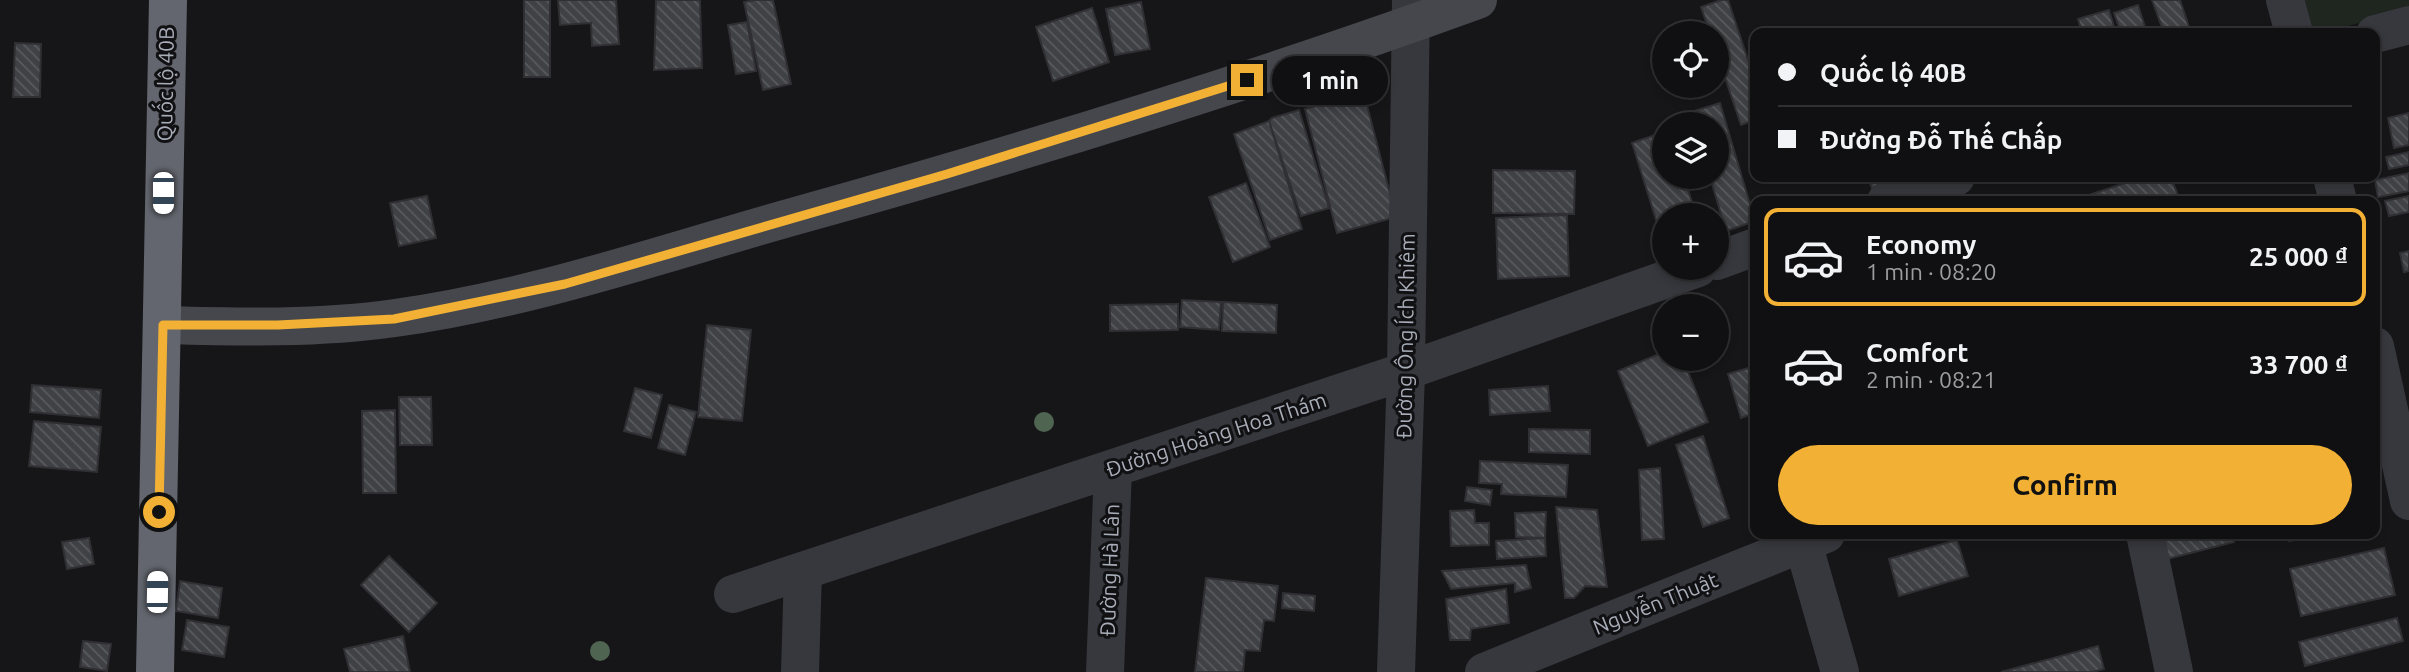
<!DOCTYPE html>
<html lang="en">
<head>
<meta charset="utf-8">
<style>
	:root { --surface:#101012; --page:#1e1e20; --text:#f1f3f6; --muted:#9c9d9f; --line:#303032; --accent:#f2b134 }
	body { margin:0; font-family:Ubuntu,sans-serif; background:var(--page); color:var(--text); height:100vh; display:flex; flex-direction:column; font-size:26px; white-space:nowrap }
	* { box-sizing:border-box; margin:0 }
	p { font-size:23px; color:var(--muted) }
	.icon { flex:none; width:38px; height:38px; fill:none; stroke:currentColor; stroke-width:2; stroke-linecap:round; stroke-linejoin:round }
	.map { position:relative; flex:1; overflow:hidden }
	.drawer { position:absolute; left:1750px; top:196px; width:630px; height:343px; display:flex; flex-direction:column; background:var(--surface); border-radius:14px; box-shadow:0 4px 10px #0003,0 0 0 2px var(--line) }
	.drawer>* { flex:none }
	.hud { position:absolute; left:1750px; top:28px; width:630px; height:154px; border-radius:14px; box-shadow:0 4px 10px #0003,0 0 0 2px var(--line); display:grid; align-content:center; height:154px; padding:0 28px; background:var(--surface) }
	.buttons { position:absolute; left:1652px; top:21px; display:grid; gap:14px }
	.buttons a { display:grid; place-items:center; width:77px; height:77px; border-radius:50%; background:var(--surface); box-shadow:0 4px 10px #0003,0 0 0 2px var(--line); font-size:35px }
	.end { position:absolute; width:32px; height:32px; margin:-16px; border:9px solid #f2b134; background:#111; box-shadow:0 0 0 4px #111 }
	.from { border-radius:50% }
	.bubble { position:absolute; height:49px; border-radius:24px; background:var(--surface); box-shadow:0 4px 10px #0003,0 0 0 2px var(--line); font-size:23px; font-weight:600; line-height:49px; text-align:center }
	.car { position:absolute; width:21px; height:42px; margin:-21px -10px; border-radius:9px; box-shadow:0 0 5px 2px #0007; background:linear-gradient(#fff 24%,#345 0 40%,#fff 0 76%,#345 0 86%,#fff 0) }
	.hud b { display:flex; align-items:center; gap:24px; height:66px; font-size:26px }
	.hud b+b { border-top:2px solid var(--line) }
	.hud i { width:18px; height:18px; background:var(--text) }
	ul { padding:12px 0 0; list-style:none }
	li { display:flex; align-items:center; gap:21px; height:98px; margin:0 14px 10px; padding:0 14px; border:4px solid transparent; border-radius:14px }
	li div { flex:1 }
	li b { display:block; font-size:26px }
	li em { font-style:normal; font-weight:600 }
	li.current { border-color:var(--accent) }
	li>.icon { width:63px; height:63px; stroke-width:1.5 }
	.primary-button { display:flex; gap:14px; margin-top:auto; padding:14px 28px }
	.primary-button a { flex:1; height:80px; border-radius:42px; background:var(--accent); color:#111; font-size:28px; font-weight:600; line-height:80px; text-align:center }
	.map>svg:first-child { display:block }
	.green { fill:#1e261f }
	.building { fill:url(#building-back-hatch); stroke:#303034; stroke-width:2 }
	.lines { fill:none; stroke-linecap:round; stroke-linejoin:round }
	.street { stroke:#37383d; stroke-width:38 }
	.secondary { stroke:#45474d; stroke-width:38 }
	.highway { stroke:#63666e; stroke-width:38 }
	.tree { fill:#506452 }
	.route { stroke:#f2b134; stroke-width:9 }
	.labels { text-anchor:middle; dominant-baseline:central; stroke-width:6; stroke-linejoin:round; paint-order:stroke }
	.street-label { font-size:21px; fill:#a8adb8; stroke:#111113 }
</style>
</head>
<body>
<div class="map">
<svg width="2409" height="672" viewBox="0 0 2409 672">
	<defs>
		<pattern id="building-back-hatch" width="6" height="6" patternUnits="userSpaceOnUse" patternTransform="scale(1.75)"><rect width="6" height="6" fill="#404145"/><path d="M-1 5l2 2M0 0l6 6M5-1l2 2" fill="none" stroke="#595a5e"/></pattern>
	</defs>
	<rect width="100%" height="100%" fill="#161618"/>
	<!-- green -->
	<path class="green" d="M2284,0H2409V9L2323,33H2289Z"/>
	<!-- building -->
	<path class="building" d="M524,0H550V77H524Z
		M558,0H616L619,44L592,46L591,23L560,25Z
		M656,0H700L702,68L654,70Z
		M755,0H773L791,84L763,90L744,2Z
		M1721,0H1728L1755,81V120L1741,125L1717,54V33H1710L1701,7Z
		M2152,0H2180L2191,33H2164Z
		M1141,2L1150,49L1115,55L1106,9Z
		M2138,5L2147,33H2121L2114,13Z
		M1092,8L1109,62L1053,81L1036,27Z
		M2109,10L2116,33H2082L2078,19Z
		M747,22L756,71L736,74L728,25Z
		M15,43L41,44L40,97H13Z
		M1362,86L1396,217L1337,233L1305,109L1323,104L1321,97Z
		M1720,103L1755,221L1726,231L1710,177H1717V124H1694L1691,112Z
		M1299,110L1329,208L1301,216L1269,121L1272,118Z
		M2409,113V145L2394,148L2388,118Z
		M1269,121L1302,229L1270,240L1234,134Z
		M1664,132V177H1684L1696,215H1664V245L1632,143Z
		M2409,152V165L2389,169L2386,157Z
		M1493,170L1575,171L1574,214L1493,213Z
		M2409,173V191L2378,197L2375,180Z
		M1868,177H1922L1874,195Z
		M2143,177H2171L2180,201H2071Z
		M1246,183L1270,247L1233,262L1209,197Z
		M427,196L436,238L399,246L390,203Z
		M2409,196V212L2389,216L2385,201Z
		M1567,215L1569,276L1498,279L1496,218Z
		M2409,251V271L2404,272L2400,253Z
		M1182,300L1221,302L1219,330L1180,327Z
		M1223,302L1277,305L1276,333L1222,331Z
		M1178,304V330L1110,331V305Z
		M707,325L751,330L742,421L698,417Z
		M1664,352V359H1683L1708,422L1648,446L1618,371Z
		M1755,366V413L1741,418L1728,374Z
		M32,385L101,390L99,418L30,412Z
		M1548,386L1550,411L1490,415L1489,390Z
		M635,388L662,395L651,438L624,431Z
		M399,397H431L432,445H400Z
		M669,405L696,412L685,455L658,448Z
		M395,410L396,493H363L362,411Z
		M34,421L101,427L97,472L29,466Z
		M1529,429L1590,430V454L1529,452Z
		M1703,436L1729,518L1703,527L1676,445Z
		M1480,461L1568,465L1566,497L1501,494L1502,484L1479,483Z
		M1660,468L1664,539L1642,540L1639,470Z
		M1467,487L1492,490L1490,505L1465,501Z
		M1556,507L1597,510L1607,587L1585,586L1574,598H1565Z
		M1474,510L1475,523H1489V545L1451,546L1450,511Z
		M1546,512L1545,538L1516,537L1515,513Z
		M2152,534H2232L2234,542L2159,561Z
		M2288,534H2323L2324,535L2289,541Z
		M89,538L94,564L67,569L62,542Z
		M1545,538L1546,556L1497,559L1496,541Z
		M1957,540L1968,576L1899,596L1889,559Z
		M2384,548L2395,595L2301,616L2290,569Z
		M389,556L437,603L409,632L361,585Z
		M1526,565L1531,588L1515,592V583L1451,589L1442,571Z
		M1206,578L1278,586L1274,621L1264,620L1260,651L1245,650L1243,672H1195Z
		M180,581L222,588L218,618L176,611Z
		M1506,589L1509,623L1471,629L1470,640H1450L1446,599Z
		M1283,593L1315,596L1314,611L1282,608Z
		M2397,618L2403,641L2305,666L2299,642Z
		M187,620L229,627L224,657L182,650Z
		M403,636L410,672H350L344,649Z
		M83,641L111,644L107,671L80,667Z
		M2098,646L2104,669L2092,672H2001Z"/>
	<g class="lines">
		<!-- street -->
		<path class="street" d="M2285,0L2294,33
			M2375,34L2409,25
			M2332,177L2338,201
			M1886,201L1956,177
			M1717,261L1755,247
			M2375,346L2409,501
			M2145,534L2174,672
			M1803,543L1840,672
			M733,594L1406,371L1698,268
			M800,672L803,571
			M1105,672L1113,469
			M1396,672L1406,371L1411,0
			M1484,672L1826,534"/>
		<!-- secondary -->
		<path class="secondary" d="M163,325C239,327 319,329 395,318C533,299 666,252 799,215C1028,151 1255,81 1478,0"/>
		<!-- highway -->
		<path class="highway" d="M155,672L168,0"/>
	</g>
	<!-- trees -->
	<g class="tree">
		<circle cx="1044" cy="422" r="10"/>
		<circle cx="600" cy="651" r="10"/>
	</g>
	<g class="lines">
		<!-- route -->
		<path class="route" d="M159,512L163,325H278L394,319L565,284L947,174L1247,80"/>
	</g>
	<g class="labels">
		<!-- street labels -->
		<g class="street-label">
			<text transform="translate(165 84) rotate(-89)">Quốc lộ 40B</text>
			<text transform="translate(1405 336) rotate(-89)">Đường Ông Ích Khiêm</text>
			<text transform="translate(1216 434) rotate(-18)">Đường Hoàng Hoa Thám</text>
			<text transform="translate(1109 570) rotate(-88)">Đường Hà Lân</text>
			<text transform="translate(1655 603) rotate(-22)">Nguyễn Thuật</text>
		</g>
	</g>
</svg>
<div class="buttons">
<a><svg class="icon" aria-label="locate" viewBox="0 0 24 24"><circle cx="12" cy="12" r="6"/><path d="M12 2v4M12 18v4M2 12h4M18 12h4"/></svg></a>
<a><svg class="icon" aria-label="layers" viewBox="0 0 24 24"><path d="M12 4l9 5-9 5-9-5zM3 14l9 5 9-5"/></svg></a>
<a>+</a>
<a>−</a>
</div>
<i class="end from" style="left:159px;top:512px"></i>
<i class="end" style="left:1247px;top:80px"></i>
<div class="bubble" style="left:1272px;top:56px;width:116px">1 min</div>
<i class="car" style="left:163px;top:193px;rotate:180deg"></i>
<i class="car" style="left:157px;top:592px;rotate:1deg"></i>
<div class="hud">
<b><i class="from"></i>Quốc lộ 40B</b>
<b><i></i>Đường Đỗ Thế Chấp</b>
</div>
<section class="drawer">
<ul>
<li class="current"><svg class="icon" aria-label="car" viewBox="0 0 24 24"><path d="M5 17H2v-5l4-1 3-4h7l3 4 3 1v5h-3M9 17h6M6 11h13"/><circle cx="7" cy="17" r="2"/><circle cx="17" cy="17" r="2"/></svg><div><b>Economy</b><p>1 min · 08:20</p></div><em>25 000 ₫</em></li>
<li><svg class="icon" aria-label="car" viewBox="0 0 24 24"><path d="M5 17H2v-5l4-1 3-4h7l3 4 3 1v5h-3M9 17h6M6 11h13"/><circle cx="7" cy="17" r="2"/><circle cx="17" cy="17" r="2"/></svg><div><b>Comfort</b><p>2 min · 08:21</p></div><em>33 700 ₫</em></li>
</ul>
<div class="primary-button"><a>Confirm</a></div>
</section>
</div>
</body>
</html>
